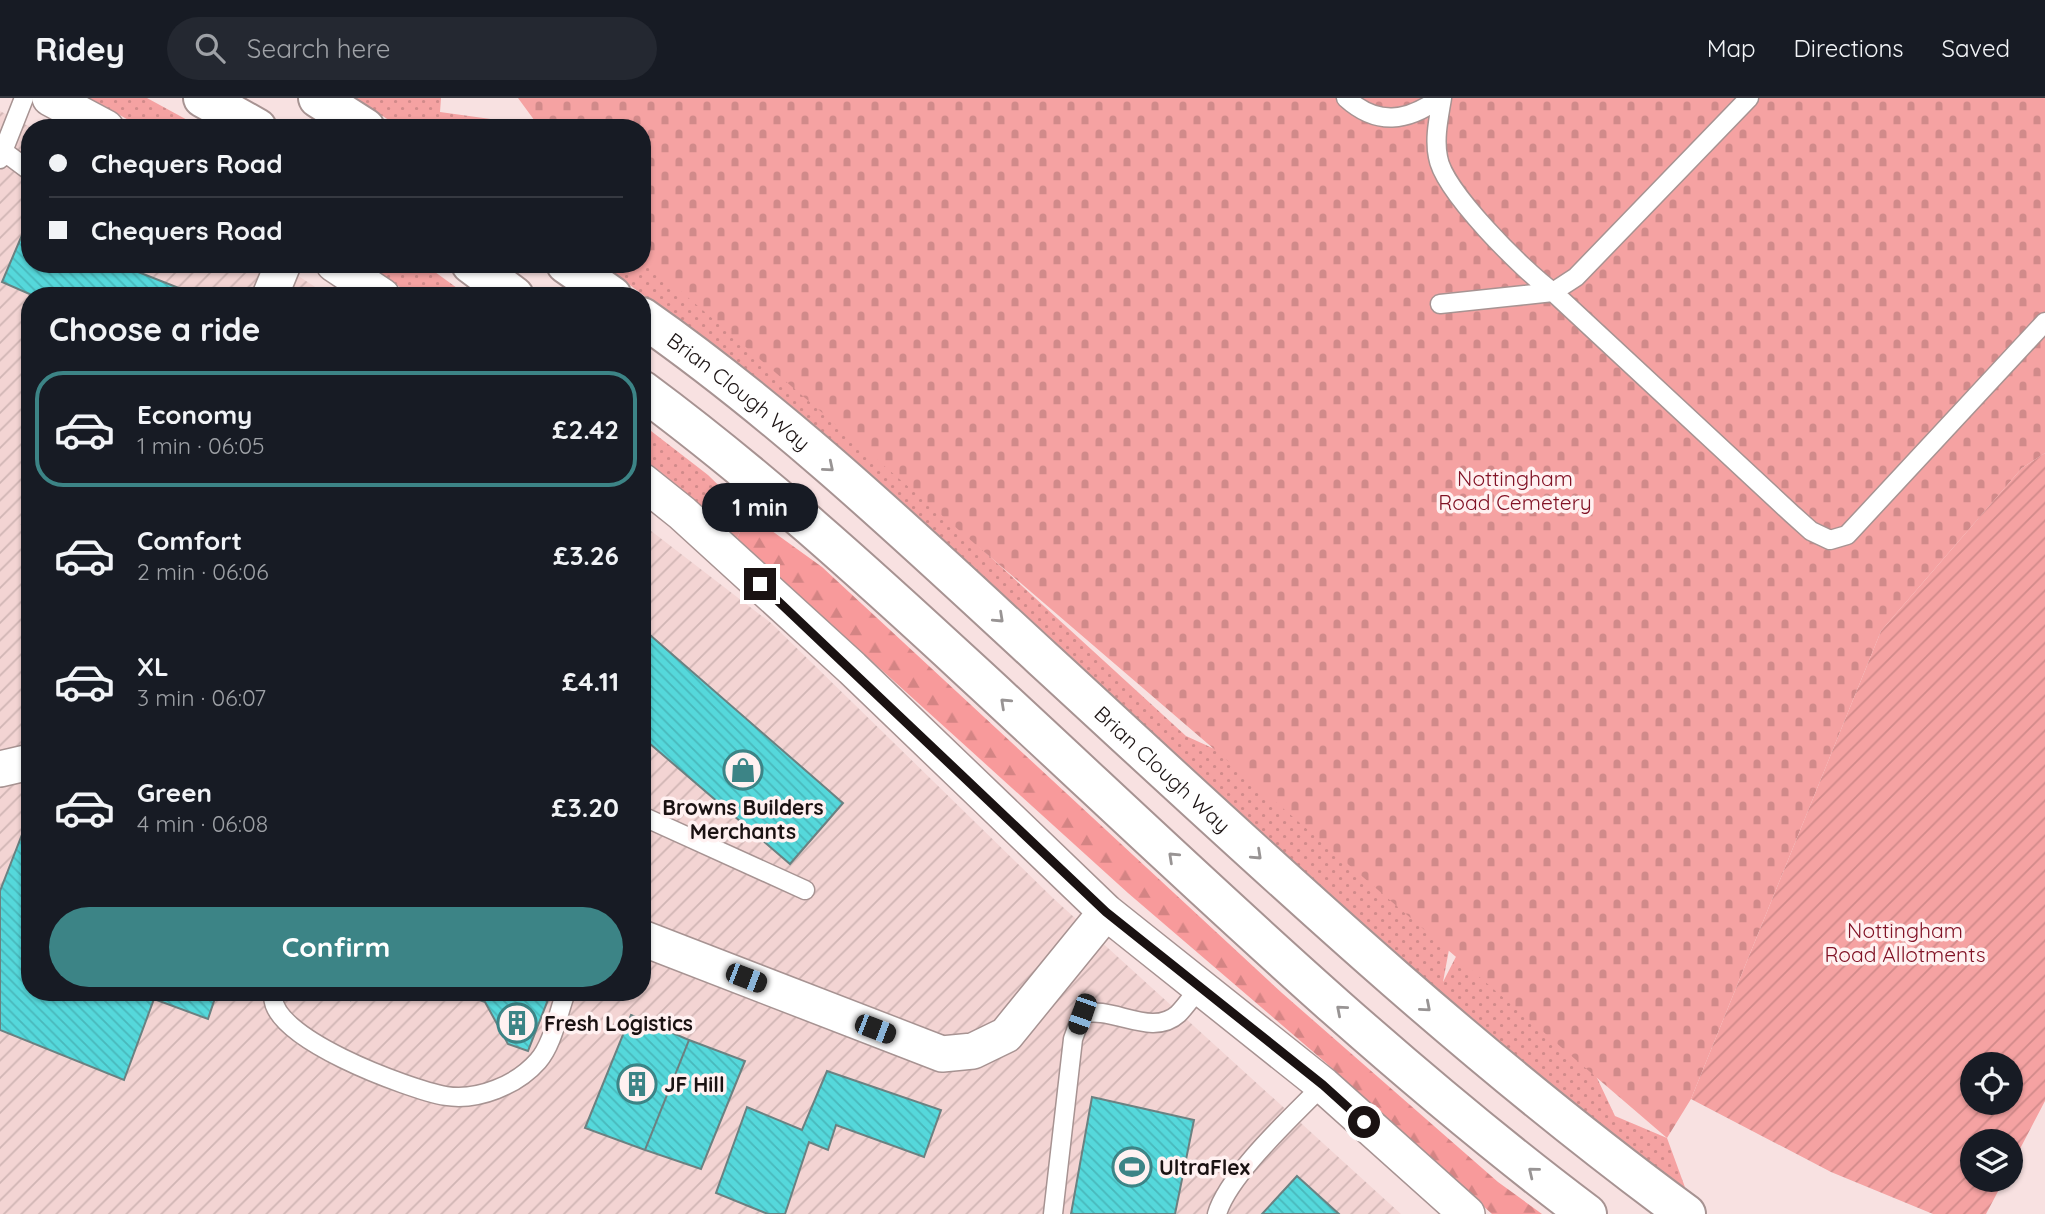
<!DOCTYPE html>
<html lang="en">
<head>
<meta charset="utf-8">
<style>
	:root { --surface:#171b24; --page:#242831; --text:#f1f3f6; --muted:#9ea1a6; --line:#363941; --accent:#3c8486 }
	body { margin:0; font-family:Quicksand,sans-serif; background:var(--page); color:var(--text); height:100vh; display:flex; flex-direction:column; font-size:26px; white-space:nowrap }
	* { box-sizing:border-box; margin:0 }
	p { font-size:23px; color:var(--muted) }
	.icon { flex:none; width:38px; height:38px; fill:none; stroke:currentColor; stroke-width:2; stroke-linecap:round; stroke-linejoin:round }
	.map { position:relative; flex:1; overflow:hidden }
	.drawer { position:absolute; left:21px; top:189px; width:630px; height:714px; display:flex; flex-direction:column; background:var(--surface); border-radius:28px; box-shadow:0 2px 5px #0004 }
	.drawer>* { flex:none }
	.guide { position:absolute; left:21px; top:21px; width:630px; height:154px; border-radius:28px; box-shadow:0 2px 5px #0004; display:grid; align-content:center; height:154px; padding:0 28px; background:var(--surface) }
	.fabs { position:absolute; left:1960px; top:954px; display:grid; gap:14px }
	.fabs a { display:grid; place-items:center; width:63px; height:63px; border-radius:50%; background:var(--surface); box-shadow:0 2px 5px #0004; font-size:35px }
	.end { position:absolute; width:32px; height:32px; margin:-16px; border:9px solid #1a1212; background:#fff; box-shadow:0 0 0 4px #fff }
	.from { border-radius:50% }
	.bubble { position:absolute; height:49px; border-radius:24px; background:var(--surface); box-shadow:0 2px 5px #0004; font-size:23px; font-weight:700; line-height:49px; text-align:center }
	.car { position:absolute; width:21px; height:42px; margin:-21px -10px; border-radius:9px; box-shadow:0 0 5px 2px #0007; background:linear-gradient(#222 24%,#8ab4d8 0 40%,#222 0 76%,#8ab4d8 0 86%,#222 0) }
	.guide b { display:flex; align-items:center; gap:24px; height:66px; font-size:26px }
	.guide b+b { border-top:2px solid var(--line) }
	.guide i { width:18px; height:18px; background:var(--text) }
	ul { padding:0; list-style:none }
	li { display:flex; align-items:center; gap:21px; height:116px; margin:0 14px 10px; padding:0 14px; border:4px solid transparent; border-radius:28px }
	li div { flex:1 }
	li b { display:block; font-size:26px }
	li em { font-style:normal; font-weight:700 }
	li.current { border-color:var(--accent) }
	li>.icon { width:63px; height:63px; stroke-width:1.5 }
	h2 { padding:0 28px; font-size:32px; line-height:84px }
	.button { display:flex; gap:14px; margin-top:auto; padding:14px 28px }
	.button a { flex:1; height:80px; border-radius:42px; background:var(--accent); color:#fff; font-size:28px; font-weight:700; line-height:80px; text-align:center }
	header { display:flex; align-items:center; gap:42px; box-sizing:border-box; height:98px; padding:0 35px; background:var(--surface); border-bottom:2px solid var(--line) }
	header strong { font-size:33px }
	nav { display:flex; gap:38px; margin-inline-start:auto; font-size:24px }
	.search { width:490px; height:63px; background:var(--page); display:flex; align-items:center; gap:18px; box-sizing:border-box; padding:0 24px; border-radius:38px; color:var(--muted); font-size:26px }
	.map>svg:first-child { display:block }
	.industrial { fill:url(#industrial-furrows) }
	.grass { fill:url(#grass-dots) }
	.forest { fill:url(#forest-firs) }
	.cemetery { fill:url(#cemetery-stones) }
	.garden { fill:url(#garden-furrows); fill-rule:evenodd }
	.building { fill:url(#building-back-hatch); stroke:#6b8181; stroke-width:2 }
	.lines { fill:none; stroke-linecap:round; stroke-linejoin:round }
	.lane-casing { stroke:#a79392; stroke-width:21 }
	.street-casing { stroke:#a79392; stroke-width:38 }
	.highway-casing { stroke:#a79392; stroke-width:42 }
	.lane { stroke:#fff; stroke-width:18 }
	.street { stroke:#fff; stroke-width:35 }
	.highway { stroke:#fff; stroke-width:38 }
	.oneway { stroke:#989494 }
	.route { stroke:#1a1212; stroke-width:9 }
	.labels { text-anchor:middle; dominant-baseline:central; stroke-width:7; stroke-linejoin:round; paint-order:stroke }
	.street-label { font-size:21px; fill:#1a1212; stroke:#fff1f1 }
	.park-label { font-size:21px; fill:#811225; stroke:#fff1f1 }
	.poi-label { font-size:21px; font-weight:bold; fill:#1a1212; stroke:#fff1f1; text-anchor:start }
</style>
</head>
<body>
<header>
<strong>Ridey</strong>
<div class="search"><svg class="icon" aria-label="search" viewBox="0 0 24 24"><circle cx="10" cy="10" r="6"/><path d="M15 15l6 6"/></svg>Search here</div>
<nav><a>Map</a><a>Directions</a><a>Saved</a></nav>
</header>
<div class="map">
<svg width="2045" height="1116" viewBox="0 0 2045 1116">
	<defs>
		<pattern id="industrial-furrows" width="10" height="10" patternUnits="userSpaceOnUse" patternTransform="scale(1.75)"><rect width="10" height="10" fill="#f3d4d3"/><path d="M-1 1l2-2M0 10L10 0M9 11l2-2" fill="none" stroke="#d0b5b4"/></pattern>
		<pattern id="grass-dots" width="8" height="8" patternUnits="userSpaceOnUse" patternTransform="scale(1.75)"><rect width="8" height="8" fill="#f5a2a2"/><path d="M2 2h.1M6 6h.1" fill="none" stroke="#d18a8a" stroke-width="1.8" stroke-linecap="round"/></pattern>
		<pattern id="forest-firs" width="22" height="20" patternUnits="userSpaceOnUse" patternTransform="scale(1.75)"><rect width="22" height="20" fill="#f89a9b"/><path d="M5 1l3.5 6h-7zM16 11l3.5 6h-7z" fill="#d48484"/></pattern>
		<pattern id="cemetery-stones" width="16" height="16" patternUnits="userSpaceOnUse" patternTransform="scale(1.75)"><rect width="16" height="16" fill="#f5a2a2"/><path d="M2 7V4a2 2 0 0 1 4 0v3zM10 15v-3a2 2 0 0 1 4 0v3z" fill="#d18a8a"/></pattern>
		<pattern id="garden-furrows" width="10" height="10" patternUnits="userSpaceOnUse" patternTransform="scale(1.75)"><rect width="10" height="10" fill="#f5a2a2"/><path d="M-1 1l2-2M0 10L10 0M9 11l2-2" fill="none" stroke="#d18a8a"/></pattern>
		<pattern id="building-back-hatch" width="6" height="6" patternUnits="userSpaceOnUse" patternTransform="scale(1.75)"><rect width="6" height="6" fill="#55d8db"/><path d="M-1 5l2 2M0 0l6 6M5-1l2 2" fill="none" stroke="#49b8bb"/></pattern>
	</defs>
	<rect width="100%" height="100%" fill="#f8e1e1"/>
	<!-- industrial -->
	<path class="industrial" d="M0,13L32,30H30V166H280L329,198H30V894H642V426L771,525L1054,801L1401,1116H0Z"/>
	<!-- grass -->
	<path class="grass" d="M89,0H147L202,30H143Z
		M355,0H441L440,14L505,23L510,30H401Z
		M642,140L1186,638L1465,765L1443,884L1464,843L1581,946L1615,1018L1667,1040L1686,1092C1376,864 1109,583 819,332C750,273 674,221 602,166H642Z
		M366,166H424L468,198H413Z
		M642,326L708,377L747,415L737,441L642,364Z"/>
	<!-- forest -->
	<path class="forest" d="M747,415L822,469L1282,895L1498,1084L1542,1116H1492L1325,964L1128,795L737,441Z"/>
	<!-- cemetery -->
	<path class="cemetery" d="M518,0H2045V355L2022,370L1881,533L1691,1001L1667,1040L642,160V30H540Z"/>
	<!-- garden -->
	<path class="garden" d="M2045,355V1003L2011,1068V1043H1972V1082H2004L1986,1116H1933L1831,1074L1691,1001L1881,533L2022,370ZM1972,966H2011V1004H1972Z"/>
	<!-- building -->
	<path class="building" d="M25,130L30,132V166H118L199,198H34L2,184Z
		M30,405V430L22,426Z
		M642,530L843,705L790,766L642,639Z
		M30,716V894H217L208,921L154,901L124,982L0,932V793Z
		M348,894H367L351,902Z
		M458,894H551L528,953L508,946L485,904Z
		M631,917L689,942L645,1052L585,1030Z
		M689,942L745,963L701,1071L645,1052Z
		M827,973L941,1012L924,1059L836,1027L828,1052L809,1044L785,1116H768L716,1095L747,1009L802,1032Z
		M1092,999L1194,1022L1175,1116H1071Z
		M1297,1078L1339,1116H1262Z"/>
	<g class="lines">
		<!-- lane casing -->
		<g class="lane-casing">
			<path id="lane" d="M1346,0C1377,28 1407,24 1440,0
				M1442,0C1439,19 1434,40 1438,59C1443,93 1524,173 1553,194L1792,416L1811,433L1830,442L1847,437L2045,224
				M3,53L30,73
				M0,61L24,0
				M1440,206L1553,194L1576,179L1749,0
				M642,718L805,792
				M274,894C262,938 411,992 446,998C478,1003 517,987 538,963C553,946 558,915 566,894
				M1053,1116L1073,941L1082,916C1111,907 1152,940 1178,916C1185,909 1192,899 1199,890
				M1217,1116C1228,1077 1294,1017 1323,987"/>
		</g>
		<!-- street casing -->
		<g class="street-casing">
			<path id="street" d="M50,0L106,30
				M334,166L382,198
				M270,198L283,166
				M642,383L682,415L852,570L1106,814L1323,987L1467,1116
				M0,671L30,664
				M642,840L942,956L973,953L1006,937L1106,814"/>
		</g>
		<!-- highway casing -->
		<g class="highway-casing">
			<g id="highway">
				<path d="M203,0L257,30"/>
				<path d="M318,0L365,30"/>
				<path d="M471,166L514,198"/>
				<path d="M566,166L612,198"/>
				<path id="s1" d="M642,219C785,319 914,442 1042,560C1251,752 1457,948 1686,1116"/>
				<path d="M642,292C758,378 866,476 972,574C1173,759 1369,952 1587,1116"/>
			</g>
		</g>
		<!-- lane -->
		<use href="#lane" class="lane"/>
		<!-- street -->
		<use href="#street" class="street"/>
		<!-- highway -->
		<use href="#highway" class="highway"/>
	</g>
	<!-- one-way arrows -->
	<defs><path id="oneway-chevron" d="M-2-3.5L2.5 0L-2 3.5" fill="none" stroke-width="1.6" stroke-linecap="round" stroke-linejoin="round" transform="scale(1.75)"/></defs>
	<g class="oneway">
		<use href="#oneway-chevron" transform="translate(829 369) rotate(40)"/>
		<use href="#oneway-chevron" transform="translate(999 520) rotate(43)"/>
		<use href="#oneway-chevron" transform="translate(1005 605) rotate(-137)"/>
		<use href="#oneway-chevron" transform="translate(1257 757) rotate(43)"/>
		<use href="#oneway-chevron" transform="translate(1173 759) rotate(-137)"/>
		<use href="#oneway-chevron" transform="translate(1426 909) rotate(41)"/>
		<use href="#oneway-chevron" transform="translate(1341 912) rotate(-139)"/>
		<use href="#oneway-chevron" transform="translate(1533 1074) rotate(-141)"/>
	</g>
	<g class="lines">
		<!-- route -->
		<path class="route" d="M760,486L1106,814L1323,987L1364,1024"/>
	</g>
	<!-- icons -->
	<defs>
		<g id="shop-ring" transform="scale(2.0125)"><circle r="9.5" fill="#fff1f1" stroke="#3c8486" stroke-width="1.5"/><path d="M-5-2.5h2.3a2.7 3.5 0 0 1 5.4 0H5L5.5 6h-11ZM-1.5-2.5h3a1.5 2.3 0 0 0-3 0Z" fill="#3c8486"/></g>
		<g id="building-ring" transform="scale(2.0125)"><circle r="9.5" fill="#fff1f1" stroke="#3c8486" stroke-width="1.5"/><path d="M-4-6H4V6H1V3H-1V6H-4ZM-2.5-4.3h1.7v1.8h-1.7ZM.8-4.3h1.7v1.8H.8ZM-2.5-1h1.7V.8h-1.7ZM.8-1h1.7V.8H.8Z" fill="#3c8486"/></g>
		<g id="stadium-ring" transform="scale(2.0125)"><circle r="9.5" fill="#fff1f1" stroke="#3c8486" stroke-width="1.5"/><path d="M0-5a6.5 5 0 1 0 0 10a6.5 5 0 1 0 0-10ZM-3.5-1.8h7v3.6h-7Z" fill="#3c8486"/></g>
	</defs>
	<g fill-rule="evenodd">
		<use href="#shop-ring" x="743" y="672"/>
		<use href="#building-ring" x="517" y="925"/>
		<use href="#building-ring" x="637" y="986"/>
		<use href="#stadium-ring" x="1132" y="1069"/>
	</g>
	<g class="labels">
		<!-- street labels -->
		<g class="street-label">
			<text stroke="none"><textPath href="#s1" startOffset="122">Brian Clough Way</textPath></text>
			<text stroke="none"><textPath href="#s1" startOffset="690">Brian Clough Way</textPath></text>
		</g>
		<!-- park labels -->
		<g class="park-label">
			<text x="1515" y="380">Nottingham<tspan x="1515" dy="24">Road Cemetery</tspan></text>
			<text x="1905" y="832">Nottingham<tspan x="1905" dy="24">Road Allotments</tspan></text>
		</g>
		<!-- poi labels -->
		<g class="poi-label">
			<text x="743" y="709" text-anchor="middle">Browns Builders<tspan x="743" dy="24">Merchants</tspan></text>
			<text x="544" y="925">Fresh Logistics</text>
			<text x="664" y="986">JF Hill</text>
			<text x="1159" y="1069">UltraFlex</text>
		</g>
	</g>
</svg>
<div class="fabs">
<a><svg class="icon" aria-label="locate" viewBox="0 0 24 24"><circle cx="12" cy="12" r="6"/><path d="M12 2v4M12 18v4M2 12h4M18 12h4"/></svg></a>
<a><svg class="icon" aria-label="layers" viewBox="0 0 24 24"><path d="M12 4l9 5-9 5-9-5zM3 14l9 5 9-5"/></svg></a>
</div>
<i class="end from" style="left:1364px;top:1024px"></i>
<i class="end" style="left:760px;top:486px"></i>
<div class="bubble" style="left:702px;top:385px;width:116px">1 min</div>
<i class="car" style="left:746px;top:880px;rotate:111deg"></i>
<i class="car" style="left:1082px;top:916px;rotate:199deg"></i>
<i class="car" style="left:875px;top:931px;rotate:111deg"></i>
<div class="guide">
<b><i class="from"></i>Chequers Road</b>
<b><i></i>Chequers Road</b>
</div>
<section class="drawer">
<h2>Choose a ride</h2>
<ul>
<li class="current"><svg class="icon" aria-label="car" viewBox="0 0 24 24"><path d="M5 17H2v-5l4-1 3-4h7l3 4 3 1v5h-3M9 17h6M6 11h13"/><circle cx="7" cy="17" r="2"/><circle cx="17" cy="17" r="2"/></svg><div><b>Economy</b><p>1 min · 06:05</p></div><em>£2.42</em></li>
<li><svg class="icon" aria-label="car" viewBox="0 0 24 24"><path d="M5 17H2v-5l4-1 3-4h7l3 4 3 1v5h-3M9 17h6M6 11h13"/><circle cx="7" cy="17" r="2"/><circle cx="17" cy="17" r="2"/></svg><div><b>Comfort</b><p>2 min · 06:06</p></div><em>£3.26</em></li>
<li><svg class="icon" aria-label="car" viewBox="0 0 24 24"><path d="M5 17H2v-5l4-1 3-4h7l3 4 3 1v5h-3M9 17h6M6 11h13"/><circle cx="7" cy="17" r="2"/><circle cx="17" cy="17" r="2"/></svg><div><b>XL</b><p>3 min · 06:07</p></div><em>£4.11</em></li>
<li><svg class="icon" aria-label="car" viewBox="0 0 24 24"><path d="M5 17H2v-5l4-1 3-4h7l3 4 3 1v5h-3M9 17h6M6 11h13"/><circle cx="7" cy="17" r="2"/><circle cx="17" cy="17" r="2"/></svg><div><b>Green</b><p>4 min · 06:08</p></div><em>£3.20</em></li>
</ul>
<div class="button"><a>Confirm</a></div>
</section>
</div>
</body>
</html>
